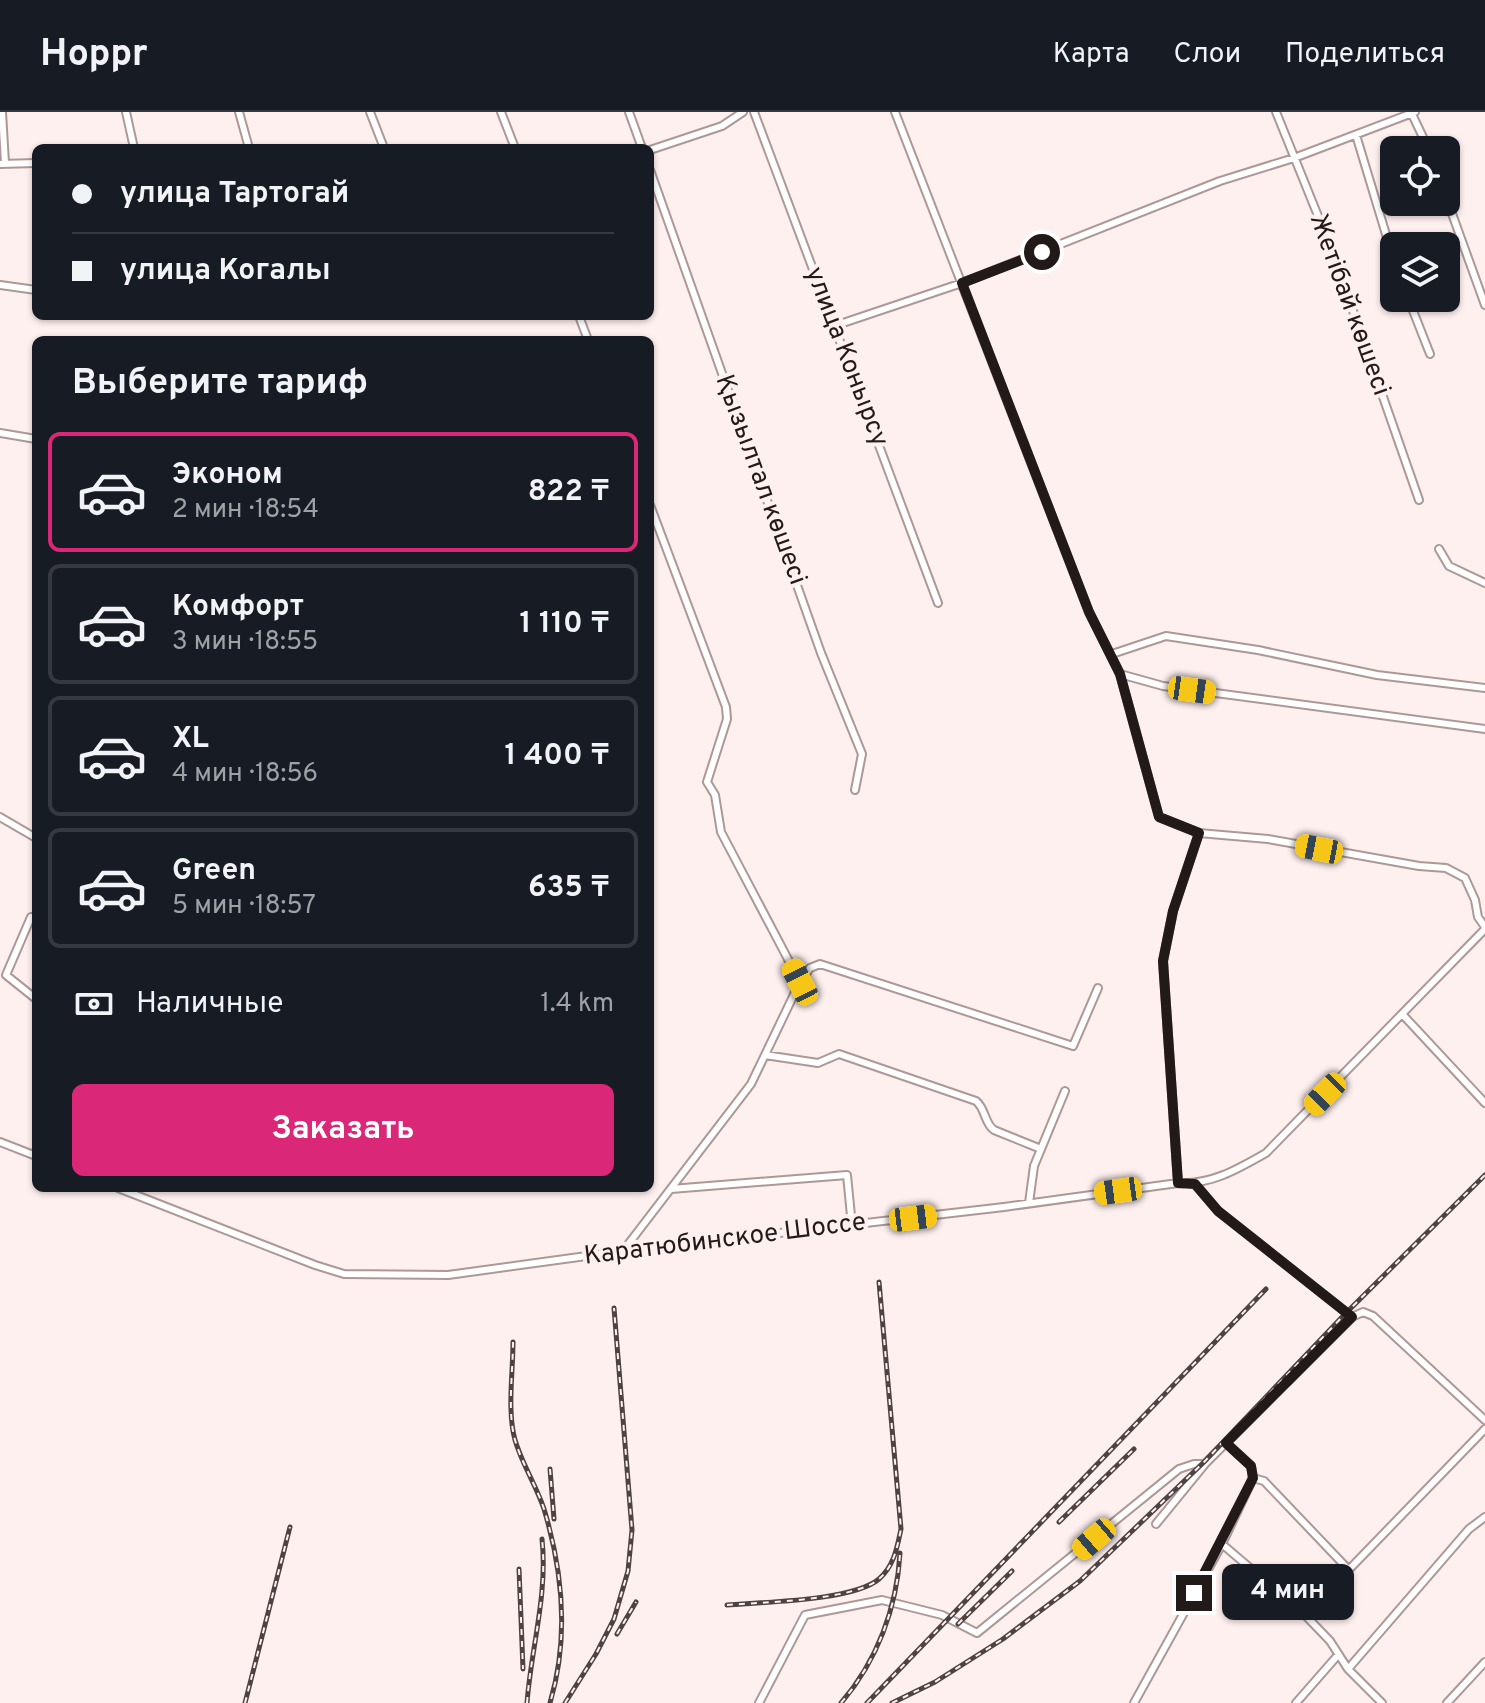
<!DOCTYPE html>
<html lang="ru">
<head>
<meta charset="utf-8">
<style>
	:root { --surface:#171b24; --page:#242831; --text:#f1f3f6; --muted:#9ea1a6; --line:#363941; --accent:#db2777 }
	body { margin:0; font-family:Overpass,sans-serif; background:var(--page); color:var(--text); height:100vh; display:flex; flex-direction:column; font-size:30px; white-space:nowrap }
	* { box-sizing:border-box; margin:0 }
	p { font-size:26px; color:var(--muted) }
	.icon { flex:none; width:44px; height:44px; fill:none; stroke:currentColor; stroke-width:2; stroke-linecap:round; stroke-linejoin:round }
	.map { position:relative; flex:1; overflow:hidden }
	.panel { position:absolute; left:32px; top:224px; width:622px; height:856px; display:flex; flex-direction:column; background:var(--surface); border-radius:12px; box-shadow:0 2px 6px #0004 }
	.panel>* { flex:none }
	.top-card { position:absolute; left:32px; top:32px; width:622px; height:176px; border-radius:12px; box-shadow:0 2px 6px #0004; display:grid; align-content:center; height:176px; padding:0 40px; background:var(--surface) }
	.buttons { position:absolute; left:1380px; top:24px; display:grid; gap:16px }
	.buttons a { display:grid; place-items:center; width:80px; height:80px; border-radius:12px; background:var(--surface); box-shadow:0 2px 6px #0004; font-size:40px }
	.end { position:absolute; width:36px; height:36px; margin:-18px; border:10px solid #221a19; background:#fff; box-shadow:0 0 0 4px #fff }
	.from { border-radius:50% }
	.bubble { position:absolute; height:56px; border-radius:12px; background:var(--surface); box-shadow:0 2px 6px #0004; font-size:26px; font-weight:700; line-height:56px; text-align:center }
	.car { position:absolute; width:24px; height:48px; margin:-24px -12px; border-radius:10px; box-shadow:0 0 6px 2px #0007; background:linear-gradient(#f5c518 24%,#345 0 40%,#f5c518 0 76%,#345 0 86%,#f5c518 0) }
	.top-card b { display:flex; align-items:center; gap:28px; height:76px; font-size:30px }
	.top-card b+b { border-top:2px solid var(--line) }
	.top-card i { width:20px; height:20px; background:var(--text) }
	ul { padding:0; list-style:none }
	li { display:flex; align-items:center; gap:24px; height:120px; margin:0 16px 12px; padding:0 24px; border:4px solid var(--line); border-radius:12px }
	li div { flex:1 }
	li b { display:block; font-size:30px }
	li em { font-style:normal; font-weight:700 }
	li.active { border-color:var(--accent) }
	li>.icon { width:72px; height:72px; stroke-width:1.5 }
	h2 { padding:0 40px; font-size:36px; line-height:96px }
	.pay { display:flex; align-items:center; gap:20px; height:88px; padding:0 40px; font-size:30px }
	.pay p { margin-inline-start:auto }
	.action { display:flex; gap:16px; margin-top:auto; padding:16px 40px }
	.action a { flex:1; height:92px; border-radius:12px; background:var(--accent); color:#fff; font-size:32px; font-weight:700; line-height:92px; text-align:center }
	header { display:flex; align-items:center; gap:48px; box-sizing:border-box; height:112px; padding:0 40px; background:var(--surface); border-bottom:2px solid var(--line) }
	header strong { font-size:38px }
	nav { display:flex; gap:44px; margin-inline-start:auto; font-size:28px }
	.map>svg:first-child { display:block }
	.lines { fill:none; stroke-linecap:round; stroke-linejoin:round }
	.minor-casing { stroke:#ad9896; stroke-width:10 }
	.minor { stroke:#fff; stroke-width:6 }
	.rail-casing { stroke:#4d4342; stroke-width:5 }
	.rail { stroke:#fef0ef; stroke-width:2; stroke-dasharray:6; stroke-linecap:butt }
	.route { stroke:#221a19; stroke-width:10 }
	.labels { text-anchor:middle; dominant-baseline:central; stroke-width:8; stroke-linejoin:round; paint-order:stroke }
	.street-label { font-size:26px; fill:#221a19; stroke:#fef0ef }
</style>
</head>
<body>
<header>
<strong>Hoppr</strong>
<nav><a>Карта</a><a>Слои</a><a>Поделиться</a></nav>
</header>
<div class="map">
<svg width="1485" height="1591" viewBox="0 0 1485 1591">
	<rect width="100%" height="100%" fill="#fef0ef"/>
	<g class="lines">
		<!-- minor casing -->
		<g class="minor-casing">
			<path id="minor" d="M2,0L5,51
				M126,0L134,36
				M239,0L249,36
				M370,0L384,36
				M501,0L515,36
				M629,0L642,36
				M754,0L938,491
				M895,0L1089,500L1120,562L1163,574L1485,617
				M1276,0L1331,136L1419,388
				M1411,0L1429,38
				M1356,23L1394,149
				M650,38L722,14L743,0
				M0,52L36,51
				M650,58L821,541L862,642L855,678
				M1446,85L1485,193
				M0,173L36,178
				M1408,186L1430,242
				M579,204L588,228
				M834,214L962,171L1220,69L1294,46L1415,0
				M0,321L36,327
				M650,393L726,595L727,607L707,670L715,683L721,720L800,870
				M1439,437L1449,454L1485,471
				M1112,542L1166,524L1258,538L1377,563L1485,576
				M1120,562L1159,705L1199,721L1268,727L1419,754L1446,756L1465,766L1475,788L1478,805L1485,815
				M0,705L36,726
				M36,807L31,805L6,863L36,887
				M1403,903L1485,991
				M765,943L818,951L839,942L976,989C986,997 984,1011 994,1018L1041,1037
				M0,1030L36,1044
				M1178,1071L1163,849L1173,799L1199,721
				M1195,1072L1218,1099L1352,1205
				M118,1076L315,1153L344,1162L448,1163L623,1139L1004,1095L1178,1071C1211,1073 1238,1057 1266,1041L1485,817
				M671,1077L847,1063L852,1114
				M1029,1091L1034,1054L1065,979
				M623,1139L751,972L800,870L810,856L820,852L1073,934L1098,876
				M1226,1331L1251,1354L1253,1366
				M1253,1366L1264,1369L1348,1457
				M1156,1412L1205,1352L1352,1205L1363,1200L1373,1204L1485,1308
				M1222,1432L1305,1503L1330,1529L1348,1557L1382,1591
				M1305,1503L1485,1317
				M1348,1557L1469,1417L1485,1405
				M759,1591L805,1503L882,1488L942,1503L977,1521L1179,1357L1194,1352H1205
				M1134,1591L1222,1432L1253,1366
				M1296,1591L1338,1543
				M1447,1591L1485,1550"/>
		</g>
		<!-- minor -->
		<use href="#minor" class="minor"/>
		<!-- rail casing -->
		<g class="rail-casing">
			<path id="rail" d="M513,1230C513,1261 507,1299 515,1328C522,1352 536,1373 544,1397C563,1460 569,1527 550,1591
				M550,1357L554,1407
				M1059,1410L1134,1337
				M519,1457L523,1557
				M727,1493C762,1490 853,1489 879,1467C894,1454 897,1436 901,1417L879,1170
				M958,1512L1012,1459
				M617,1522L636,1490
				M245,1591L290,1415
				M527,1591C531,1536 548,1483 542,1427
				M565,1591L596,1542L614,1507L628,1459L632,1418L614,1196
				M841,1591C877,1549 897,1496 900,1441
				M867,1591L1266,1177
				M892,1591L935,1570L1003,1527L1080,1469L1204,1350L1345,1202L1485,1063"/>
		</g>
		<!-- rail -->
		<use href="#rail" class="rail"/>
	</g>
	<g class="lines">
		<!-- route -->
		<path class="route" d="M1042,140L962,171L1089,500L1120,562L1159,705L1199,721L1173,799L1163,849L1178,1071L1195,1072L1218,1099L1352,1205L1226,1331L1251,1354L1253,1366L1194,1481"/>
	</g>
	<g class="labels">
		<!-- street labels -->
		<g class="street-label">
			<text transform="translate(1349 193) rotate(70)">Жетібай көшесі</text>
			<text transform="translate(846 245) rotate(69)">улица Конырсу</text>
			<text transform="translate(760 368) rotate(70)">Қызылтал көшесі</text>
			<text transform="translate(725 1128) rotate(-7)">Каратюбинское Шоссе</text>
		</g>
	</g>
</svg>
<div class="buttons">
<a><svg class="icon" aria-label="locate" viewBox="0 0 24 24"><circle cx="12" cy="12" r="6"/><path d="M12 2v4M12 18v4M2 12h4M18 12h4"/></svg></a>
<a><svg class="icon" aria-label="layers" viewBox="0 0 24 24"><path d="M12 4l9 5-9 5-9-5zM3 14l9 5 9-5"/></svg></a>
</div>
<i class="end from" style="left:1042px;top:140px"></i>
<i class="end" style="left:1194px;top:1481px"></i>
<div class="bubble" style="left:1222px;top:1452px;width:132px">4 мин</div>
<i class="car" style="left:1192px;top:578px;rotate:98deg"></i>
<i class="car" style="left:1319px;top:737px;rotate:281deg"></i>
<i class="car" style="left:800px;top:870px;rotate:333deg"></i>
<i class="car" style="left:1325px;top:982px;rotate:224deg"></i>
<i class="car" style="left:1118px;top:1079px;rotate:262deg"></i>
<i class="car" style="left:913px;top:1106px;rotate:83deg"></i>
<i class="car" style="left:1094px;top:1427px;rotate:229deg"></i>
<div class="top-card">
<b><i class="from"></i>улица Тартогай</b>
<b><i></i>улица Когалы</b>
</div>
<section class="panel">
<h2>Выберите тариф</h2>
<ul>
<li class="active"><svg class="icon" aria-label="car" viewBox="0 0 24 24"><path d="M5 17H2v-5l4-1 3-4h7l3 4 3 1v5h-3M9 17h6M6 11h13"/><circle cx="7" cy="17" r="2"/><circle cx="17" cy="17" r="2"/></svg><div><b>Эконом</b><p>2 мин · 18:54</p></div><em>822 ₸</em></li>
<li><svg class="icon" aria-label="car" viewBox="0 0 24 24"><path d="M5 17H2v-5l4-1 3-4h7l3 4 3 1v5h-3M9 17h6M6 11h13"/><circle cx="7" cy="17" r="2"/><circle cx="17" cy="17" r="2"/></svg><div><b>Комфорт</b><p>3 мин · 18:55</p></div><em>1 110 ₸</em></li>
<li><svg class="icon" aria-label="car" viewBox="0 0 24 24"><path d="M5 17H2v-5l4-1 3-4h7l3 4 3 1v5h-3M9 17h6M6 11h13"/><circle cx="7" cy="17" r="2"/><circle cx="17" cy="17" r="2"/></svg><div><b>XL</b><p>4 мин · 18:56</p></div><em>1 400 ₸</em></li>
<li><svg class="icon" aria-label="car" viewBox="0 0 24 24"><path d="M5 17H2v-5l4-1 3-4h7l3 4 3 1v5h-3M9 17h6M6 11h13"/><circle cx="7" cy="17" r="2"/><circle cx="17" cy="17" r="2"/></svg><div><b>Green</b><p>5 мин · 18:57</p></div><em>635 ₸</em></li>
</ul>
<div class="pay"><svg class="icon" aria-label="cash" viewBox="0 0 24 24"><path d="M3 7h18v10H3z"/><circle cx="12" cy="12" r="2"/></svg>Наличные<p>1.4 km</p></div>
<div class="action"><a>Заказать</a></div>
</section>
</div>
</body>
</html>
